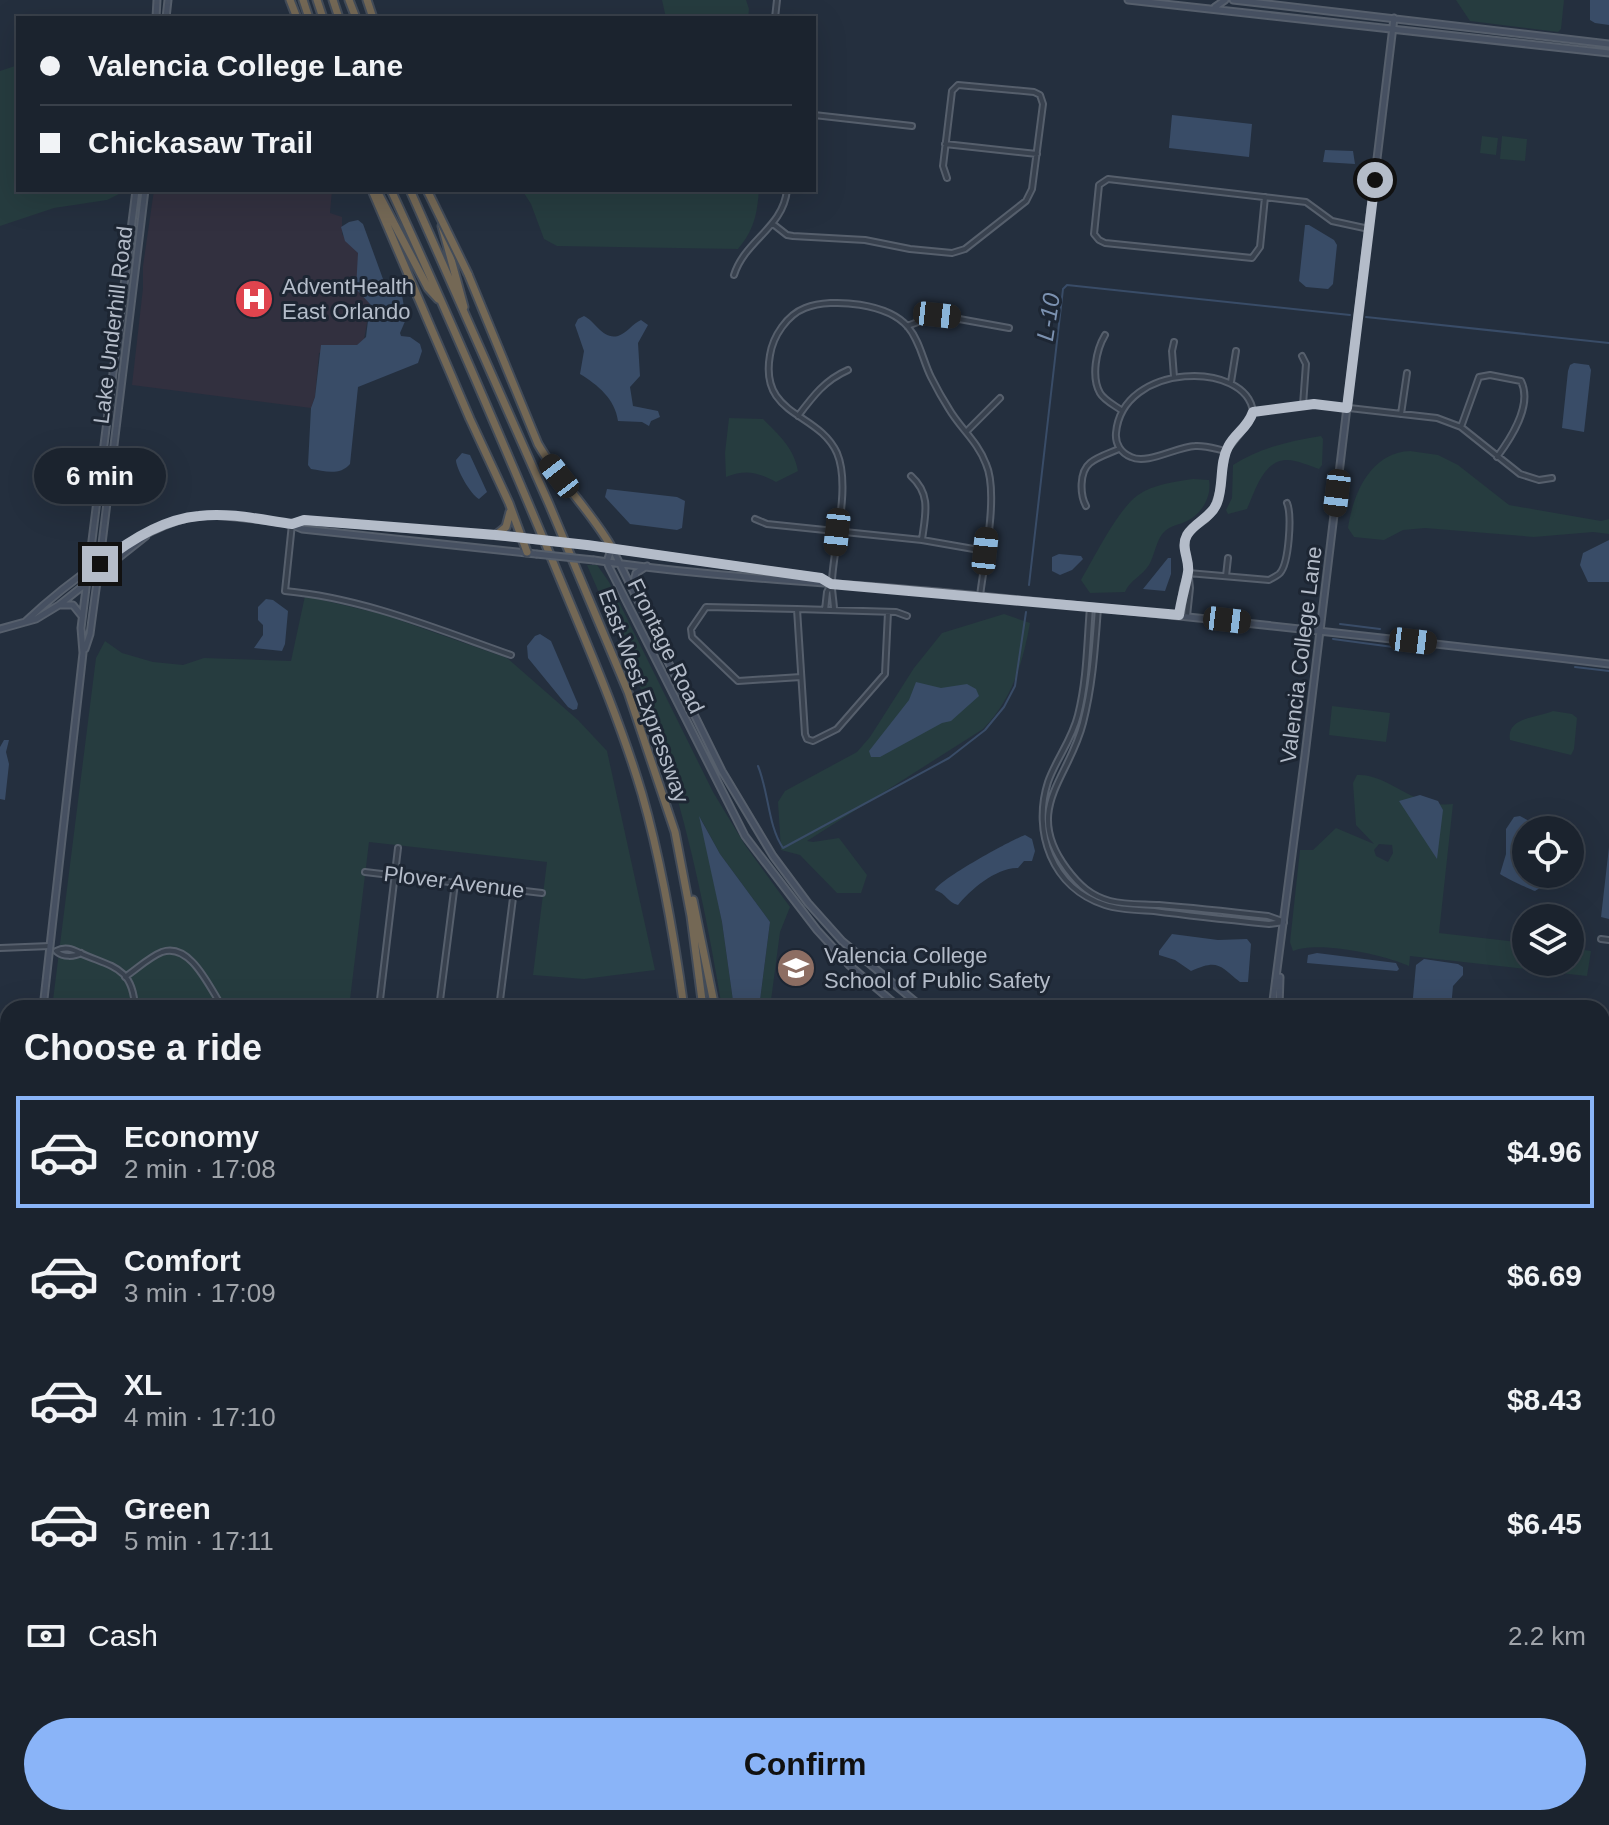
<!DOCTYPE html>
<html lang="en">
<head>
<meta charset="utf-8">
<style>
	:root { --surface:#1b232e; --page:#282f3a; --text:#f1f3f6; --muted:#a0a4aa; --line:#39404a; --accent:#8ab4f8 }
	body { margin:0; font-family:Arial,sans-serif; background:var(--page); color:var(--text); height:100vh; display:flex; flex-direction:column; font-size:30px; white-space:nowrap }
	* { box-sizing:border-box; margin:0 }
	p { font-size:26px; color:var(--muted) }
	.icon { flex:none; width:44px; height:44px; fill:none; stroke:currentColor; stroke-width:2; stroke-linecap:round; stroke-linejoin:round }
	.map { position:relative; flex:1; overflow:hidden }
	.sheet { position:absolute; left:0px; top:1000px; width:1610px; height:826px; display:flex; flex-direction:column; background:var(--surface); border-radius:24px 24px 0 0; box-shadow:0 8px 32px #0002,0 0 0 2px var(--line) }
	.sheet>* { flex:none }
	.top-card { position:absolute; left:16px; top:16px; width:800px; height:176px; border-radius:0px; box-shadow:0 8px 32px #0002,0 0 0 2px var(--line); display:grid; align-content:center; height:176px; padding:0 24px; background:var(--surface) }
	.controls { position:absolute; left:1512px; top:816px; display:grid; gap:16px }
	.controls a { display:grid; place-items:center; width:72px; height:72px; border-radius:50%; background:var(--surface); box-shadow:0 8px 32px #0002,0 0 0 2px var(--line); font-size:40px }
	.end { position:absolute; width:36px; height:36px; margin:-18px; border:10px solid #b4bcc9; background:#111; box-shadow:0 0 0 4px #111 }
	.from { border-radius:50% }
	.bubble { position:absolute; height:56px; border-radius:28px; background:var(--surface); box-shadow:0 8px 32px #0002,0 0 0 2px var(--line); font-size:26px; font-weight:700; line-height:56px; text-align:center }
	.car { position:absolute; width:24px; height:48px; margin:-24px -12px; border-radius:10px; box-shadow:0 0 6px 2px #0007; background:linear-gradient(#222 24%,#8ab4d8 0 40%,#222 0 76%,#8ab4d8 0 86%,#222 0) }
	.top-card b { display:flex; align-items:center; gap:28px; height:76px; font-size:30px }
	.top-card b+b { border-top:2px solid var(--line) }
	.top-card i { width:20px; height:20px; background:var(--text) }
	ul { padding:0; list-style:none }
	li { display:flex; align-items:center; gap:24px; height:112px; margin:0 16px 12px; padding:0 8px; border:4px solid transparent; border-radius:0px }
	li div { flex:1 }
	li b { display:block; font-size:30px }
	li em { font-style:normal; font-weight:700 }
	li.selected { border-color:var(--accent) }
	li>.icon { width:72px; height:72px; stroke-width:1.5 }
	h2 { padding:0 24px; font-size:36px; line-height:96px }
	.pay { display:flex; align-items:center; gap:20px; height:88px; padding:0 24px; font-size:30px }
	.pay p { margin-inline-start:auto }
	.action { display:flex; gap:16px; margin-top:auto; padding:16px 24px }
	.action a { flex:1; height:92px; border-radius:48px; background:var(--accent); color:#111; font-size:32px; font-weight:700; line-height:92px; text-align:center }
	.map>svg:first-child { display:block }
	.medical { fill:#32303f }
	.green { fill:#263c3f; fill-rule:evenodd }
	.water { fill:#394c67 }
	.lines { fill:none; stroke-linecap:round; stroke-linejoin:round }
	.stream { stroke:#394c67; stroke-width:2 }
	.street-casing { stroke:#565f6c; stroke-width:8 }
	.secondary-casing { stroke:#565f6c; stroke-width:9 }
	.highway-casing { stroke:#434c59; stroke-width:11 }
	.street { stroke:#38414e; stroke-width:4 }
	.secondary { stroke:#465061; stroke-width:5 }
	.highway { stroke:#746855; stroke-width:7 }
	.secondary-bridge-casing { stroke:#565f6c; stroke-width:9; stroke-linecap:butt }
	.highway-bridge-casing { stroke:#434c59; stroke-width:11; stroke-linecap:butt }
	.secondary-bridge { stroke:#465061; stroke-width:5 }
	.highway-bridge { stroke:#746855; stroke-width:7 }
	.route { stroke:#b4bcc9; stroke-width:10 }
	.labels { text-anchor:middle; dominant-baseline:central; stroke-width:6; stroke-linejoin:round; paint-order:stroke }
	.poi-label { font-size:22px; fill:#b4bcc9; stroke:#1d2633; text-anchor:start }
	.street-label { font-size:22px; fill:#b4bcc9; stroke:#1d2633 }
	.water-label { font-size:24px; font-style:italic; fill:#7c92b1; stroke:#1d2633 }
</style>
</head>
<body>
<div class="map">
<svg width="1609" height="1825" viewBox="0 0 1609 1825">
	<rect width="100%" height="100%" fill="#242f3e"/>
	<!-- medical -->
	<path class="medical" d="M154,190H332L330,213L342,217V234L358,253L370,305L364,340L357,345L319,353L315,397L311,408L132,385L143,288V266Z"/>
	<!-- green -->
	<path class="green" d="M662,0H746L749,9L748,18H666Z
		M1456,0H1564L1561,29L1558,32L1470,21Z
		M18,65V190H123V192L107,200L54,208L0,226V71Z
		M1482,136L1498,138L1496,155L1480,153Z
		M1502,136L1527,139L1525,161L1500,159Z
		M522,190H759C757,215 754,230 738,249L557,246L544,239L531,204Z
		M729,418L763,419C779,435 794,448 798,471L776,482C757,472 746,469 726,477L725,453Z
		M1321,436L1323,439L1322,465L1319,469C1310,466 1297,460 1287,460C1263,460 1255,492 1247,509L1228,514L1226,510L1232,498L1233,465C1259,448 1290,441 1321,436Z
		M1410,451L1438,455L1458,465L1509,505L1601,521L1609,519V534L1593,532L1534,537L1425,528L1403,530L1384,540L1354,537L1348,528C1353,494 1370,453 1410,451Z
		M1193,479L1209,480C1212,496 1202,514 1187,521C1179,525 1172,525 1165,531C1156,539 1155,555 1149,565C1142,576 1130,580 1125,592L1090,593L1081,580C1094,558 1118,509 1138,495C1154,484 1174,482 1193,479Z
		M587,565H597L609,582L713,792L745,845L790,907L780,932L770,1008H759L770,922L720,854L701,819L722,922L734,1008H722C708,923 691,839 665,757C645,691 614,628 587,565Z
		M305,596L382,614L507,658L578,720L607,751L655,970L584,979L533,975L547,862L369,842L349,1008H52L96,658L105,641L122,653L153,662L183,665L204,658L291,661Z
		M1004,614L1030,623C1023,663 1012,699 983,729L807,841L813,842L839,838L867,875L861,893H837L800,855L781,850L778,802L785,791L857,752L870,737L914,668L942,633Z
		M1332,706L1390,713L1386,742L1329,735Z
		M1553,711L1572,714L1577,718L1574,749L1571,755L1510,740C1506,717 1537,718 1553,711Z
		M1357,775C1388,773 1414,809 1453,804L1439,933L1526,943V962H1570V948L1591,951L1587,976L1410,956L1409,966C1386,955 1317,940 1293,951L1290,942L1300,850H1313L1336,828L1374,844L1356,825L1353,783ZM1379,844L1392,845L1393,853L1388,862L1376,856L1374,850Z
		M0,1519H8V1731L0,1730Z
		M546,1818H621L620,1825H542Z"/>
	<!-- water -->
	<path class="water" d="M1590,0H1609V25L1595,23L1590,20Z
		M1172,115L1252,124L1249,157L1169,148Z
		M1325,150L1353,151L1355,164L1323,162Z
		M358,220L363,224L387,290L402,295L406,319L400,333L401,336L410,337L420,344L422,351L418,363L358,387L350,464C340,476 324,471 311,469L308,465L311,408L315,397L321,345H357L366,337L370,304L356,289L358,253L345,241L341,227L349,222Z
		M1305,225H1309L1334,240L1337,245L1333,284L1328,289L1306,287L1299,281Z
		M584,316C595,321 603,340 618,336C627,333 632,324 641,320L648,325L638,343L640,376L630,387L633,406L658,411L660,417L651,421L649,426L642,422L618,421C615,399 598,385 580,374L584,351L575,325L578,319Z
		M1574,363L1589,365L1591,370L1584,432L1562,428L1568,371L1570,365Z
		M462,453L470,455L487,492L479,499C471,495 456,469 456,460Z
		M607,489L677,497L685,501L682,528L677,530L630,524L605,497Z
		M1609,540V582H1588L1580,565L1583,553Z
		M1059,554L1081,556L1083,559L1072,570L1060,575L1052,571V557Z
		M1168,558H1171V574L1165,591L1143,589Z
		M266,599L273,600L288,611L285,644L282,651L254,648L263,635V625L258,620V607Z
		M540,634L551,641L578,704L577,709L573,710L568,707L528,658L527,646L535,636Z
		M916,682L941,688L967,684L976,689L979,696L951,721L942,723L880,757H871L869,751L909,700Z
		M4,740H9L6,752L9,764L5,800L0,799V747Z
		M1420,795L1438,801L1443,810L1437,859L1399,801Z
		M699,816L720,854L770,922L759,1008H734L722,922Z
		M1520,816L1546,830H1526V874H1551L1546,884L1535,891C1531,890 1502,876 1500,874L1506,854V829L1514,817Z
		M1025,835L1032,839L1035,851L1032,861H1024L1018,868C997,867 970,890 958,905C947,902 947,894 935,890C940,879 1011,840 1025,835Z
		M1609,847V919L1601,917Z
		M1172,934L1218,940L1247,939L1251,944L1248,982H1240C1219,965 1218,959 1191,971L1175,960L1159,955V951Z
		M1317,953L1396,963L1399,969L1397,971L1307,963L1308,955Z
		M1424,959L1458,964L1463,967V975L1453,986L1451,1008H1412L1416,965Z
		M692,1818H809L800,1825H694Z"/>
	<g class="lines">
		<!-- stream -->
		<path class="stream" d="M1366,317L1609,343
			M1029,585L1063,289L1067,285L1350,315
			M1340,624L1380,629
			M1333,639L1393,647
			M1575,667L1609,671
			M758,766C769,793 768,826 783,848L949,758L985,730L1004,707L1015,686L1026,612
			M1602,1445L1609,1446
			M0,1723L8,1724"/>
		<!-- street casing -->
		<g class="street-casing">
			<path id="street" d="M775,18L777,0
				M814,115L912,126
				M945,144L1037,154
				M1265,197L1260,247L1252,258L1105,243L1099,240L1094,234L1099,185L1108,179L1306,202L1332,221L1369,229
				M773,224L787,235L793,236L865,240L910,249L952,253L965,249L1026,201L1032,189L1043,104L1040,95L1034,92L958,85L952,91L943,166L947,178
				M734,275C745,240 783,228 787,190
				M907,326L937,315L1009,328
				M1105,335C1096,350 1091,377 1100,393C1104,400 1114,405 1121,410
				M1174,342L1172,351L1174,377
				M1302,356L1306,364L1303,405
				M1231,382L1236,351
				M1253,412L1314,404L1437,418L1461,427L1520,474L1539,480L1552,478
				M1401,414L1407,373
				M798,416C813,396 825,380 848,370
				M1461,427L1479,377L1490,375L1521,381C1533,405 1511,438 1497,457
				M967,431L1000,398
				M1226,451C1216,449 1205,445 1195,446C1176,447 1147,465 1131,457C1121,453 1115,444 1116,433C1122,362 1247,360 1253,412
				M911,476C932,495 925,515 922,540
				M1086,506C1080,495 1079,472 1090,463C1097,457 1110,453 1119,449
				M755,519L767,524L922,540L985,551
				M292,524L285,591C363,598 437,629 511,655
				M1188,573L1269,580C1272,578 1279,575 1280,573C1289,563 1292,515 1287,503
				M1226,576L1228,558
				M1090,607C1087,643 1087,680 1078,715C1072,740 1056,759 1048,782C1032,832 1052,888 1105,905C1120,910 1138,910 1154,911C1192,916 1230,920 1269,924L1284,922
				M1098,608C1095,647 1093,684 1083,723C1069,779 1022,809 1067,869C1079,885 1091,896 1110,901C1126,905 1143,904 1159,905C1195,908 1232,912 1268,916L1282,921
				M797,609L896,612L907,616
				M825,610L827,592L830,586
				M834,610C834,600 831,590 832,580C834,544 851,486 837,453C818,411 759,417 770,355C773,336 787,315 805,308C833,297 889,304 908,327C920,341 923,361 931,377C936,387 942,398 949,409C960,428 978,442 986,464C999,493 984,562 980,596
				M1179,615L1183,588L1187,575
				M1187,616L1190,588L1185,540L1192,529L1206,519L1214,508L1220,489L1226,451L1249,422L1253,412
				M801,677L738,681L692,637L691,629L706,607L797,609L805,734L807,739L813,741L837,729L885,674L888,612
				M365,872L542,893
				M1601,939L1609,940
				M0,948L50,946
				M56,951C65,946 72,949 80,953C111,967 133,966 135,1008
				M57,952C63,957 74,957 81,953
				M125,977C137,969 149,957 162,952C191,942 210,989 223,1008
				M379,1008L398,848
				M439,1008L455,883
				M499,1008L514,890
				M1602,1088L1609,1031
				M1602,1091L1609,1101
				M1602,1135L1609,1136
				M0,1374L8,1375
				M1602,1495H1609
				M1602,1643H1609
				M1602,1717L1609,1718
				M0,1776L8,1771
				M1602,1795L1609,1796
				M441,1818L505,1825
				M72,1825V1818
				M259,1825L260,1818
				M1297,1825L1298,1818
				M1451,1825L1452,1818"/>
		</g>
		<!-- secondary casing -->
		<g class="secondary-casing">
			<path id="secondary" d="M1128,0L1609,53
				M1233,0L1609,44
				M1215,7L1225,0
				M156,18L157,0
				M166,18L168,0
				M292,524L304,520L524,538
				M587,545L821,578L831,583
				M612,548L722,771L773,856L808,903L842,941L923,1008
				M611,549L607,562L609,567L745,836L817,930L849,965L900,1008
				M594,560C712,578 831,582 949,593C1169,614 1389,638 1609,664
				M633,585L636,573L647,566
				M60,605H73L81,615
				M25,622C64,585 140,527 192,517C212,513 234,517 254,519C271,521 287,522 302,529L536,554
				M0,629L36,619L59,605L146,536
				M85,649L90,634L101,552L145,190
				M43,1008L83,653L81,628L136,190
				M1272,1008L1305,755L1394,18
				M1279,1008L1280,977
				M0,1361L8,1296
				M1163,1825L1164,1818
				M1174,1825L1175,1818"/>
		</g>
		<!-- highway casing -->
		<g class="highway-casing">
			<path id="highway" d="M290,0L297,18
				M303,0L309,18
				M317,0L323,18
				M333,0L339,18
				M349,0L356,18
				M367,0L373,18
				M372,190L470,419L509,503L527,552
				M391,190C447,311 499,433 551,557C583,635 618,713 642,794C662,864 674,936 684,1008
				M410,190L549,504L628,692L675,832L691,916L703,1008
				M377,191L428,288L438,299
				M442,226L464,307
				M468,274L538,444C559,481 591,511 612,548
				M496,535L506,527L510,512
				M693,900L715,1008
				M1602,1353H1609
				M1602,1365H1609
				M1602,1385H1609
				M677,1818V1825
				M716,1818L727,1825
				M568,1825L571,1818
				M627,1825L628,1818
				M646,1825L647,1818
				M835,1825L845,1818
				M854,1825L864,1818
				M882,1825L891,1818
				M901,1825L907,1818
				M927,1825L940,1818"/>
		</g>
		<!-- street -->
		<use href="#street" class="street"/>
		<!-- secondary -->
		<use href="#secondary" class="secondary"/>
		<!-- highway -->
		<use href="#highway" class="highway"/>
		<!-- secondary-bridge casing -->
		<g class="secondary-bridge-casing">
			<path id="secondary-bridge" d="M529,539L587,545
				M536,554L594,560"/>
		</g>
		<!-- highway-bridge casing -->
		<g class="highway-bridge-casing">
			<path id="highway-bridge" d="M427,190L468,274"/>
		</g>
		<!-- secondary-bridge -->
		<use href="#secondary-bridge" class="secondary-bridge"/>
		<!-- highway-bridge -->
		<use href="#highway-bridge" class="highway-bridge"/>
	</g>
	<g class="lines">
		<!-- route -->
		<path class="route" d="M100,564C127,542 163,519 199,516C229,512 263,520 292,524L304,520L496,535L587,545L821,578L831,584L1179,615C1181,600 1186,585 1188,572C1190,559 1180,548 1187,535C1195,522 1211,518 1217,503C1224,485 1219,464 1228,447C1235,433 1247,429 1253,412L1314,404L1347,408L1375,180"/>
	</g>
	<!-- icons -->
	<defs>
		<g id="hospital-disc" transform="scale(2)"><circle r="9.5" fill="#e0444e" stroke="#1d2633"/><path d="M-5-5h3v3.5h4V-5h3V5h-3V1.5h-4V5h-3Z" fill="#fff"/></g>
		<g id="university-disc" transform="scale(2)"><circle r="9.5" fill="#8d6e63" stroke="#1d2633"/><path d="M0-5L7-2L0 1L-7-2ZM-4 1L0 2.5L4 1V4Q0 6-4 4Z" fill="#fff"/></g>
	</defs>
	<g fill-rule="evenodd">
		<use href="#hospital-disc" x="254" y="299"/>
		<use href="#university-disc" x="796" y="968"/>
	</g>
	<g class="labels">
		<!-- poi labels -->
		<g class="poi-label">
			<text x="282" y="286">AdventHealth<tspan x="282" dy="25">East Orlando</tspan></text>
			<text x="824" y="955">Valencia College<tspan x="824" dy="25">School of Public Safety</tspan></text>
		</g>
		<!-- street labels -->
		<g class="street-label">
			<text transform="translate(113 325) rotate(-83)">Lake Underhill Road</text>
			<text transform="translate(666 646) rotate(64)">Frontage Road</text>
			<text transform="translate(1301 655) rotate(-83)">Valencia College Lane</text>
			<text transform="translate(644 696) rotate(70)">East-West Expressway</text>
			<text transform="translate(454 882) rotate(7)">Plover Avenue</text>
		</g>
		<!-- water labels -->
		<g class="water-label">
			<text transform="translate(1048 317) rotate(-81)">L-10</text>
		</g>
	</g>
</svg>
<div class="controls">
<a><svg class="icon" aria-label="locate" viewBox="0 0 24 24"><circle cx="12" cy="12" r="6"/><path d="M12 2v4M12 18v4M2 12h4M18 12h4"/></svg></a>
<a><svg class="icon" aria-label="layers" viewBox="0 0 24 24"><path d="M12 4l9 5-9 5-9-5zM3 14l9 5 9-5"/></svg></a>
</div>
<i class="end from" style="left:1375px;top:180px"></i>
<i class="end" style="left:100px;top:564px"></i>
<div class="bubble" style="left:34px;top:448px;width:132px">6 min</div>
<i class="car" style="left:937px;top:315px;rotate:96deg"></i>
<i class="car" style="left:559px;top:476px;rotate:322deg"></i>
<i class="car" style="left:1337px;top:493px;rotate:187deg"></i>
<i class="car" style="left:837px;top:532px;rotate:186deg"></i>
<i class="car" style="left:985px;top:551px;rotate:6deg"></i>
<i class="car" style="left:1227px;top:620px;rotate:97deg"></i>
<i class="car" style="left:1413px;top:641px;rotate:97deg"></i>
<div class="top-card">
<b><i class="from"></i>Valencia College Lane</b>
<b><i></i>Chickasaw Trail</b>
</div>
<section class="sheet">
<h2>Choose a ride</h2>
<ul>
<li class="selected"><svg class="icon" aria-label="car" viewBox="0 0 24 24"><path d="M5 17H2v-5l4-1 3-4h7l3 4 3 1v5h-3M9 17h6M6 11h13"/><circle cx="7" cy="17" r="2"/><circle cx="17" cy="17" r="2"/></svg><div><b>Economy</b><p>2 min · 17:08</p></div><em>$4.96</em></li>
<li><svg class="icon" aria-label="car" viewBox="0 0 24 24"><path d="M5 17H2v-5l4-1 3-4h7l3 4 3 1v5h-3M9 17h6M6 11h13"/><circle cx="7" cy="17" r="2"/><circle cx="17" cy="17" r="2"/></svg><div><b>Comfort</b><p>3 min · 17:09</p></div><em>$6.69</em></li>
<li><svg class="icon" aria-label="car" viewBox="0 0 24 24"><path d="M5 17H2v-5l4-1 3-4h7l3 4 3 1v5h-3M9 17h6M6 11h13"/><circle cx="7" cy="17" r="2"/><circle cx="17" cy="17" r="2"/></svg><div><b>XL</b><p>4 min · 17:10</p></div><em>$8.43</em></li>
<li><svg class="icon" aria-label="car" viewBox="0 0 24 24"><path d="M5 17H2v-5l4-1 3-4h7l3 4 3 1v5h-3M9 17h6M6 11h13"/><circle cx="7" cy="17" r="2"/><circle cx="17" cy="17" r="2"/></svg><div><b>Green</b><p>5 min · 17:11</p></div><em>$6.45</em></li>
</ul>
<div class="pay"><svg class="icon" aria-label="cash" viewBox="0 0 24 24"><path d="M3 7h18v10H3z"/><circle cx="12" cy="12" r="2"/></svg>Cash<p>2.2 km</p></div>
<div class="action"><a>Confirm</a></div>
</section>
</div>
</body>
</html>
